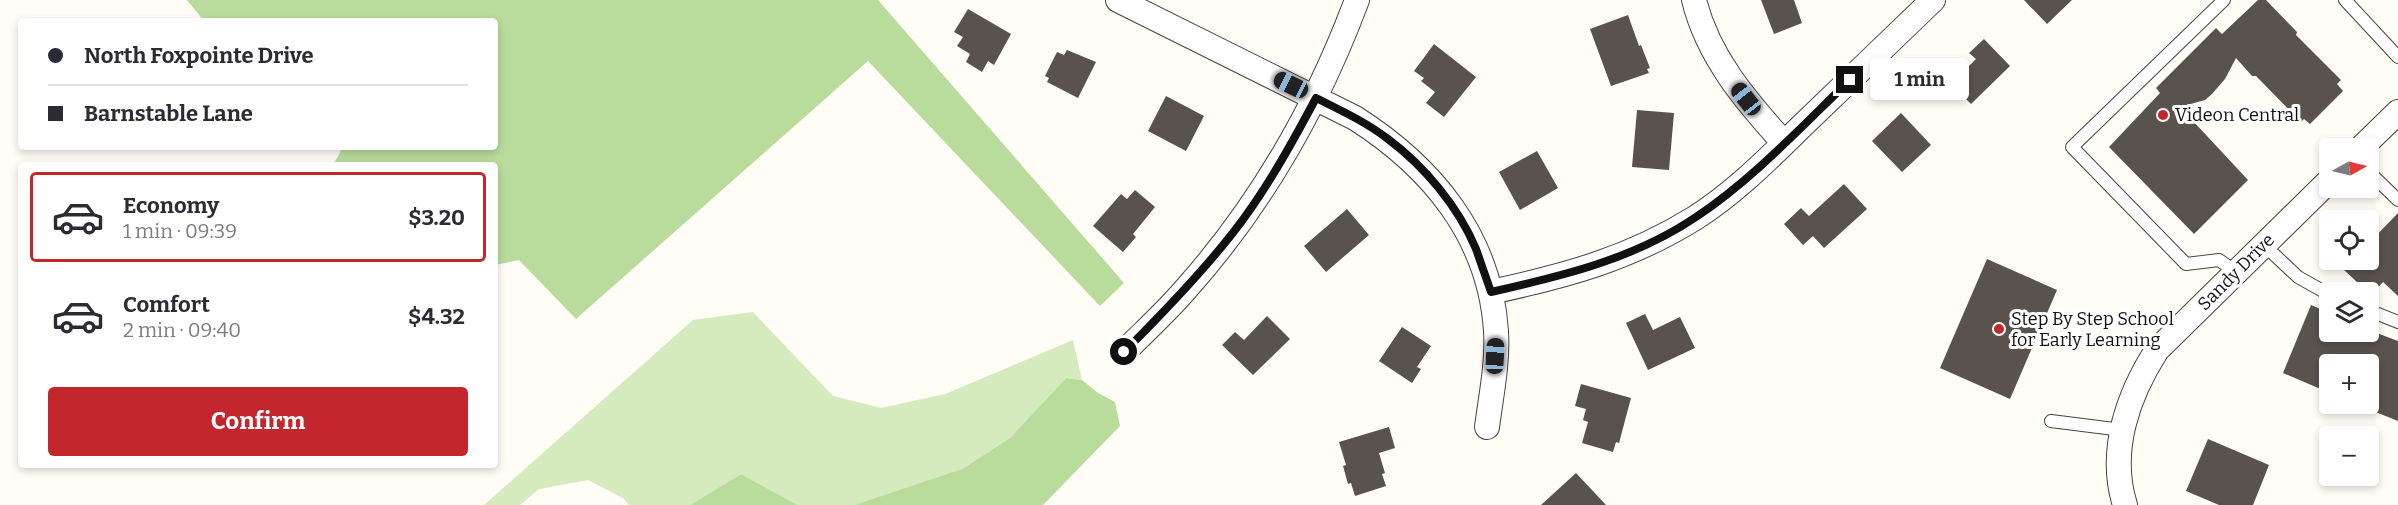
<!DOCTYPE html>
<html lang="en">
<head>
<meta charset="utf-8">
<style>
	:root { --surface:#fff; --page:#f7f7f7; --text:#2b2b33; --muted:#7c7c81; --line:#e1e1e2; --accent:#c4262e }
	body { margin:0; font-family:Bitter,serif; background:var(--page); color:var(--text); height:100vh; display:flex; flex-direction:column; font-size:22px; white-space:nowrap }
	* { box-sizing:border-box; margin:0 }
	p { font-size:20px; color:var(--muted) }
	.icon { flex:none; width:33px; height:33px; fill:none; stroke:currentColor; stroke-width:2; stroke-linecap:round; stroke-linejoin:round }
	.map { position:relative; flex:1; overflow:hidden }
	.panel { position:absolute; left:18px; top:162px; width:480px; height:306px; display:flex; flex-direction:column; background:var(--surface); border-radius:6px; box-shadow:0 3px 9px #0003 }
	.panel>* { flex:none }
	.banner { position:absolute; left:18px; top:18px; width:480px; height:132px; border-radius:6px; box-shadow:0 3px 9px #0003; display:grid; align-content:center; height:132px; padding:0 30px; background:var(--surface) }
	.needle { width:39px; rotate:82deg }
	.fabs { position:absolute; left:2319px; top:138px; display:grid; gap:12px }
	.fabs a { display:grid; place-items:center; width:60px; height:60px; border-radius:6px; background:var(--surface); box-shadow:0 3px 9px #0003; font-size:30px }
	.end { position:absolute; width:27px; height:27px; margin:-14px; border:8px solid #111; background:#fff; box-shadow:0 0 0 3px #fff }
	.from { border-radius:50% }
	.bubble { position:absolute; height:42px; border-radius:6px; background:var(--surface); box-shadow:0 3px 9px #0003; font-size:20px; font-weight:700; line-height:42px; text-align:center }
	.car { position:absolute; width:18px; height:36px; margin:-18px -9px; border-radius:8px; box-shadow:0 0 4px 2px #0007; background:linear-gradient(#222 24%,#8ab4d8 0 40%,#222 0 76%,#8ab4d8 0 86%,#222 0) }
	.banner b { display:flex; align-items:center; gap:21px; height:57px; font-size:22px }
	.banner b+b { border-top:2px solid var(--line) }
	.banner i { width:15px; height:15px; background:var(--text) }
	ul { padding:10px 0 0; list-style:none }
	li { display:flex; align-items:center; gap:18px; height:90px; margin:0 12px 9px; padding:0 18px; border:3px solid transparent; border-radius:6px }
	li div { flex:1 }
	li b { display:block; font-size:22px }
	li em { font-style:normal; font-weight:700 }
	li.active { border-color:var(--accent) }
	li>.icon { width:54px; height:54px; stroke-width:1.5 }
	.action { display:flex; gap:12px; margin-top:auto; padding:12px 30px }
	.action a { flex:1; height:69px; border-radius:6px; background:var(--accent); color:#fff; font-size:24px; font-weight:700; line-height:69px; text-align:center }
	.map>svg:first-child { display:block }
	.green { fill:#d5ebbd }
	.forest { fill:#b9dc9c }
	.building { fill:#5a524d }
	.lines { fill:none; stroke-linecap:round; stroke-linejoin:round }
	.service-casing { stroke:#444; stroke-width:14 }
	.minor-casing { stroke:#444; stroke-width:26 }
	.service { stroke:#fff; stroke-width:12 }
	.minor { stroke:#fff; stroke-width:24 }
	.route { stroke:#111; stroke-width:8 }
	.poi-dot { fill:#c4262e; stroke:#fff; stroke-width:2 }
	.labels { text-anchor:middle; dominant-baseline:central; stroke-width:6; stroke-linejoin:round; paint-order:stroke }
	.poi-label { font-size:18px; fill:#111; stroke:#fff; text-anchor:start }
	.street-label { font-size:18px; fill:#111; stroke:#fff }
</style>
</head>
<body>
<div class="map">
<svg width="2398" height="505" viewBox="0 0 2398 505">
	<rect width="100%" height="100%" fill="#fffdf5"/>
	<!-- green -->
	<path class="green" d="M753,312L833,396L881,408L945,394L1073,340L1082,380L1066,378L1010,438L962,469L869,502L855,505H798L741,474L690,505H629L623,498L588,480L539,489L520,505H484L693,320Z"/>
	<!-- forest -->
	<path class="forest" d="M187,0H878L1124,283L1100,306L868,61L576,319L519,260L495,265V165H333L343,147H495V21H204Z
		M1066,378L1082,380L1098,393L1115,402L1120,426L1043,505H855L962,469L1010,438Z
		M741,474L798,505H690Z"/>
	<!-- building -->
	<path class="building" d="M1761,0H1794L1802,23L1774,34Z
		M2024,0H2072L2047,24Z
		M2258,0H2266L2297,32L2296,35L2341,80L2337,84L2343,91L2310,124L2304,119L2301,122L2256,76H2252L2236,58L2225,79L2212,94L2205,100L2180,107L2248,180L2194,234L2109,147L2160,93L2156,88L2216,28L2222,34Z
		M968,9L1011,34L994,65L988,61L982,72L966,62L970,54L957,46L963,37L954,32Z
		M1628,15L1639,46L1641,45L1650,68L1647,69L1649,73L1611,86L1590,29Z
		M1984,39L2010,66L1971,104L1951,84L1976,59L1969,53Z
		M1434,44L1476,77L1444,117L1426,103L1435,92L1421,81L1424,78L1414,71Z
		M1067,50L1096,62L1078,98L1047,82L1049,78L1045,76L1057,52L1064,55Z
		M1166,96L1204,116L1186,151L1148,131Z
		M1637,110L1674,113L1669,170L1632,167Z
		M1901,113L1931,145L1902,172L1872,141Z
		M1537,151L1558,188L1520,210L1499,172Z
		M1844,184L1867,209L1824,248L1813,236L1803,245L1784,224L1801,208L1809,216Z
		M1135,190L1155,207L1133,234L1136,237L1123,252L1093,226L1121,194L1127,199Z
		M1347,209L1369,235L1326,272L1304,246Z
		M2398,213V296L2383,282L2371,295L2344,270L2354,260H2368V244Z
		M1987,259L2057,290L2010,399L1940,368Z
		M2311,305L2330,313V332H2374L2398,341V421L2368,409V364H2330V393L2283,373Z
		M1645,314L1653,330L1680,317L1695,348L1648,370L1626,323Z
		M1267,316L1290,339L1253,375L1222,345L1235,332L1244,340Z
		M1402,327L1431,346L1417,367L1421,369L1412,383L1379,361Z
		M1581,384L1631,398L1619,443L1616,442L1613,452L1582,443L1588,422L1583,420L1586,409L1575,406Z
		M1389,427L1395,448L1379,453L1385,473L1382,474L1386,486L1355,496L1351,483L1348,484L1343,466L1346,465L1339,442Z
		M2208,439L2269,465L2253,505H2219L2186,491Z
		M1576,473L1606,505H1541Z"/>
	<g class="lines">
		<!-- service casing -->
		<g class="service-casing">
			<path id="service" d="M2224,0L2072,147L2186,264L2219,260L2236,272
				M2345,0L2398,57
				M2368,171L2398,200
				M2264,245L2298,277L2330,295
				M2368,310L2398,322
				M2051,421L2122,430"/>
		</g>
		<!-- minor casing -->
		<g class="minor-casing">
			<path id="minor" d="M1118,0L1355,118C1432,167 1490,237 1496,331C1498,363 1491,396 1487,427
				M1694,0C1708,57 1746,101 1784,143
				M2361,148L2398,112
				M1491,292C1565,276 1629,259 1695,218C1735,193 1771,156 1805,123C1848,82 1890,41 1933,0
				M1124,352C1144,332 1166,312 1185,290C1261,205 1317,107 1357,0
				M2125,505C2108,451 2128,395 2157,350L2330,180"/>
		</g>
		<!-- service -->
		<use href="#service" class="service"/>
		<!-- minor -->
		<use href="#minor" class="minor"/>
	</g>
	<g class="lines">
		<!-- route -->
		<path class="route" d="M1124,352C1161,315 1199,276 1232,234C1265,192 1291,145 1316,98C1340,110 1366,122 1388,139C1424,166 1458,206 1476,249C1481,263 1486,278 1491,292C1562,276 1634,259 1696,217C1753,179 1801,127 1850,80"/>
	</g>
	<!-- markers -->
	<g class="poi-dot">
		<circle cx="2163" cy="115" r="6"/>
		<circle cx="1999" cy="329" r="6"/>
	</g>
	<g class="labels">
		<!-- poi labels -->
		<g class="poi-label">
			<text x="2175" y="115">Videon Central</text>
			<text x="2011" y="319">Step By Step School<tspan x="2011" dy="21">for Early Learning</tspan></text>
		</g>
		<!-- street labels -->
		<g class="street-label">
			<text transform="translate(2236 272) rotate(-45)">Sandy Drive</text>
		</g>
	</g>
</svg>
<div class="fabs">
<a><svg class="needle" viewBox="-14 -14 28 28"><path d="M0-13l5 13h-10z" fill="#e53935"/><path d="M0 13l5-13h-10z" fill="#7c7c81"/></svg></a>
<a><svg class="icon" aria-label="locate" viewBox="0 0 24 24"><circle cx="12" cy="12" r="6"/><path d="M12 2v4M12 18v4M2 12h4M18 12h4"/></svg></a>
<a><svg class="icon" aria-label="layers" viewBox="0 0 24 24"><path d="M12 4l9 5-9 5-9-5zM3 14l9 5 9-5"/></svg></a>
<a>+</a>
<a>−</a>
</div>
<i class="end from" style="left:1124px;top:352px"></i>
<i class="end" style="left:1850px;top:80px"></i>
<div class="bubble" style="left:1870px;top:58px;width:99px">1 min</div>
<i class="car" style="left:1291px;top:85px;rotate:296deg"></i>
<i class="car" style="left:1746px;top:99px;rotate:322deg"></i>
<i class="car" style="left:1495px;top:356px;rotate:3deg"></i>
<div class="banner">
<b><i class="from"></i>North Foxpointe Drive</b>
<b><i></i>Barnstable Lane</b>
</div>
<section class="panel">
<ul>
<li class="active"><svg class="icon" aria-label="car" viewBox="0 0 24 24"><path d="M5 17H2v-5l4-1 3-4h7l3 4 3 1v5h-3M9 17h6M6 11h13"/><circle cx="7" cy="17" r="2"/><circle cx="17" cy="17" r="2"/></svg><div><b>Economy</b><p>1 min · 09:39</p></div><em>$3.20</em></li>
<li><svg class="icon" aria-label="car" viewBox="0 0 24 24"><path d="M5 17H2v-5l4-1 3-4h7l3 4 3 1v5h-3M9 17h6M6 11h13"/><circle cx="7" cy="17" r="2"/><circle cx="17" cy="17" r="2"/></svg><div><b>Comfort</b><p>2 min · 09:40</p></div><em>$4.32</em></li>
</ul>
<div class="action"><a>Confirm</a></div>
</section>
</div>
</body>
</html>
